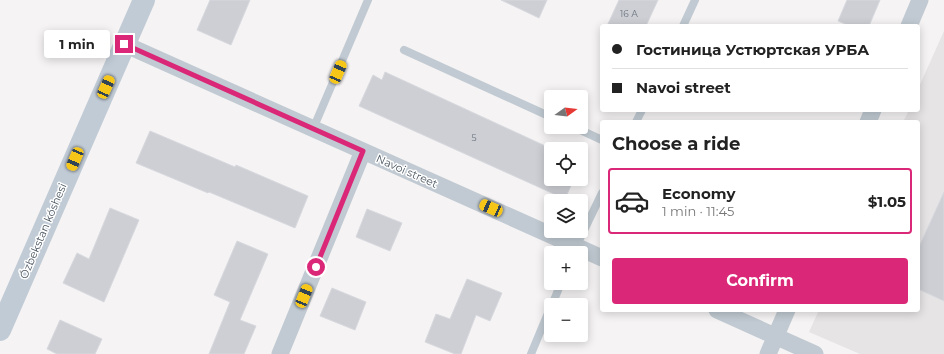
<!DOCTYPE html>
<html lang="en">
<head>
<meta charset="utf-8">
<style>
	:root { --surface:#fff; --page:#f6f6f6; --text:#222; --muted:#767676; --line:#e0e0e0; --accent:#db2777 }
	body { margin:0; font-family:Montserrat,sans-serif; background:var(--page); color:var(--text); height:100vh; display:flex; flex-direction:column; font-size:15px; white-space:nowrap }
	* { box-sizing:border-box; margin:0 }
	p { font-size:13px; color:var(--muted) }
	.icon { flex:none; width:22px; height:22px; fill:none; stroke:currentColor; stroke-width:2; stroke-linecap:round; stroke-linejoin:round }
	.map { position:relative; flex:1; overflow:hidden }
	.sheet { position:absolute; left:600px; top:120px; width:320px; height:192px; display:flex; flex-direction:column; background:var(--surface); border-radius:4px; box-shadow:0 2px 10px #0003 }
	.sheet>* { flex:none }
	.guide { position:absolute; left:600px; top:24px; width:320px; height:88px; border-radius:4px; box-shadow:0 2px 10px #0003; display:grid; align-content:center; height:88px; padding:0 12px; background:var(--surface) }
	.needle { width:26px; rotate:75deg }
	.controls { position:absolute; left:544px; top:90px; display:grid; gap:8px }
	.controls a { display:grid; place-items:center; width:44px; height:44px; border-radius:4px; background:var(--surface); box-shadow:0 2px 10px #0003; font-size:20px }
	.end { position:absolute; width:18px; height:18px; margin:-9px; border:5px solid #db2777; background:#fff; box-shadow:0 0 0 2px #fff }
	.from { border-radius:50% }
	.bubble { position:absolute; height:28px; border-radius:4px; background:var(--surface); box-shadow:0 2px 10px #0003; font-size:13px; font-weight:700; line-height:28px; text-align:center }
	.car { position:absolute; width:12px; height:24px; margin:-12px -6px; border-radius:5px; box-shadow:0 0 3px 1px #0007; background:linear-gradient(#f5c518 24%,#345 0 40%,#f5c518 0 76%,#345 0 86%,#f5c518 0) }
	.guide b { display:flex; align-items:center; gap:14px; height:38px; font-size:15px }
	.guide b+b { border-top:1px solid var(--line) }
	.guide i { width:10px; height:10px; background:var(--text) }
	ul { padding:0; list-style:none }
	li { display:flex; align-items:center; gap:12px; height:66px; margin:0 8px 6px; padding:0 4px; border:2px solid transparent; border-radius:4px }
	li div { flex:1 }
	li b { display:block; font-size:15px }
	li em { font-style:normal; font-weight:700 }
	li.current { border-color:var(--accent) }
	li>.icon { width:36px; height:36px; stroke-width:1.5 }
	h2 { padding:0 12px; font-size:18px; line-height:48px }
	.cta { display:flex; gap:8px; margin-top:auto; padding:8px 12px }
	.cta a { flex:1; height:46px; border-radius:4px; background:var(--accent); color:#fff; font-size:16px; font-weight:700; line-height:46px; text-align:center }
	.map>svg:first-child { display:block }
	.education { fill:#e6e4e5 }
	.building { fill:#cdcfd5; stroke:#d7d9de }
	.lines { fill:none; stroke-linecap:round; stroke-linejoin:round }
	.lane { stroke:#c1cad2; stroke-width:8 }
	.street { stroke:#c1cad2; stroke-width:17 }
	.secondary { stroke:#c1cbd6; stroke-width:22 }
	.route { stroke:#db2777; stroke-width:5 }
	.labels { text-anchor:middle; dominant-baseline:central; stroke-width:3; stroke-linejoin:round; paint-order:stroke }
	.number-label { font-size:9px; fill:#6b747e }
	.street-label { font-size:11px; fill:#4a5661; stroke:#fff }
</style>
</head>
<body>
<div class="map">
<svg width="944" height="354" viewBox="0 0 944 354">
	<rect width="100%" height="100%" fill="#f5f3f3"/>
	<!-- education -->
	<path class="education" d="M944,31V354H860L809,332L819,310H918V122H903L909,110H918V89Z"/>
	<!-- building -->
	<path class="building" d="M210,0H250L231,45L197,30Z
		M501,0H547L539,18Z
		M619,0H658L646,26H607Z
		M847,0H880L869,26H850L838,21Z
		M385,72L552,149L551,179H574L565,199L359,106L373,75L382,80Z
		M150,131L235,167L236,165L308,196L295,228L209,192L208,193L136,163Z
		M944,192V301L918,289V249Z
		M110,208L139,220L104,302L63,283L77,253L89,259Z
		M367,209L402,223L390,251L356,237Z
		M237,241L268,254L240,320L256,326L244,354H209L230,302L214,295Z
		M467,279L502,293L490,321L476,315L461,354H455L425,342L436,314L450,319Z
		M332,288L366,302L355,330L320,316Z
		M60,320L102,339L95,354H57L47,349Z"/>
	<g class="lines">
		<!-- lane -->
		<path class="lane" d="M683,26L695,0
			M404,50L551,117
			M636,122L642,110
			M574,127L602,140
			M313,129L368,0
			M575,249L602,193
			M552,305L561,283
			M531,354L551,306"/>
		<!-- street -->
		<path class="street" d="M909,26L920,0
			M124,44L602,258
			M868,122L873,110
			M717,310L815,354
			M280,354L363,151
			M768,354L787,310"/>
		<!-- secondary -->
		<path class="secondary" d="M0,330L144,0"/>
	</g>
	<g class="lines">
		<!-- route -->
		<path class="route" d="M124,44L363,151L316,267"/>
	</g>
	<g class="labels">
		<!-- number labels -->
		<g class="number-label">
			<text x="629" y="13">16 А</text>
			<text x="474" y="137">5</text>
		</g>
		<!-- street labels -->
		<g class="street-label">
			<text transform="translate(407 171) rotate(24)">Navoi street</text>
			<text transform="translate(43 231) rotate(-67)">Ózbekstan kóshesi</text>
		</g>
	</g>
</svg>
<div class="controls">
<a><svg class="needle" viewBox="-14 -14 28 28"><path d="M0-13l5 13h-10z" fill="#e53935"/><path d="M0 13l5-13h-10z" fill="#767676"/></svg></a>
<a><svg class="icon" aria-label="locate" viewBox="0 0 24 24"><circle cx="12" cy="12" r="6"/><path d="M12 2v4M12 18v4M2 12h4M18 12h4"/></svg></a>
<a><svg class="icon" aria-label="layers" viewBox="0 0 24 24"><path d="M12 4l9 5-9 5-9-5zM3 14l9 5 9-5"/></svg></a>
<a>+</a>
<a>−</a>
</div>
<i class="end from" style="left:316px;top:267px"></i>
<i class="end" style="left:124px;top:44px"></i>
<div class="bubble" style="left:44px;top:30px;width:66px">1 min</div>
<i class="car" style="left:338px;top:72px;rotate:23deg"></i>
<i class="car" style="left:106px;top:87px;rotate:24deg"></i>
<i class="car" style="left:75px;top:159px;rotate:203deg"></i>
<i class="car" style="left:491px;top:208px;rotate:294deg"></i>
<i class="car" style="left:304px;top:296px;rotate:22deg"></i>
<div class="guide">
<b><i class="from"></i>Гостиница Устюртская УРБА</b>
<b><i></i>Navoi street</b>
</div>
<section class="sheet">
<h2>Choose a ride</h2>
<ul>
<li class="current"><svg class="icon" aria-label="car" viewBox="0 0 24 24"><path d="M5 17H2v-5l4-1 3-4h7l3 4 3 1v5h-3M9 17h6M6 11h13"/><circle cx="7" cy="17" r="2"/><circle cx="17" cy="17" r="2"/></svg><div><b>Economy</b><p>1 min · 11:45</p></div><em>$1.05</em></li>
</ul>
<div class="cta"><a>Confirm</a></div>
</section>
</div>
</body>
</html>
